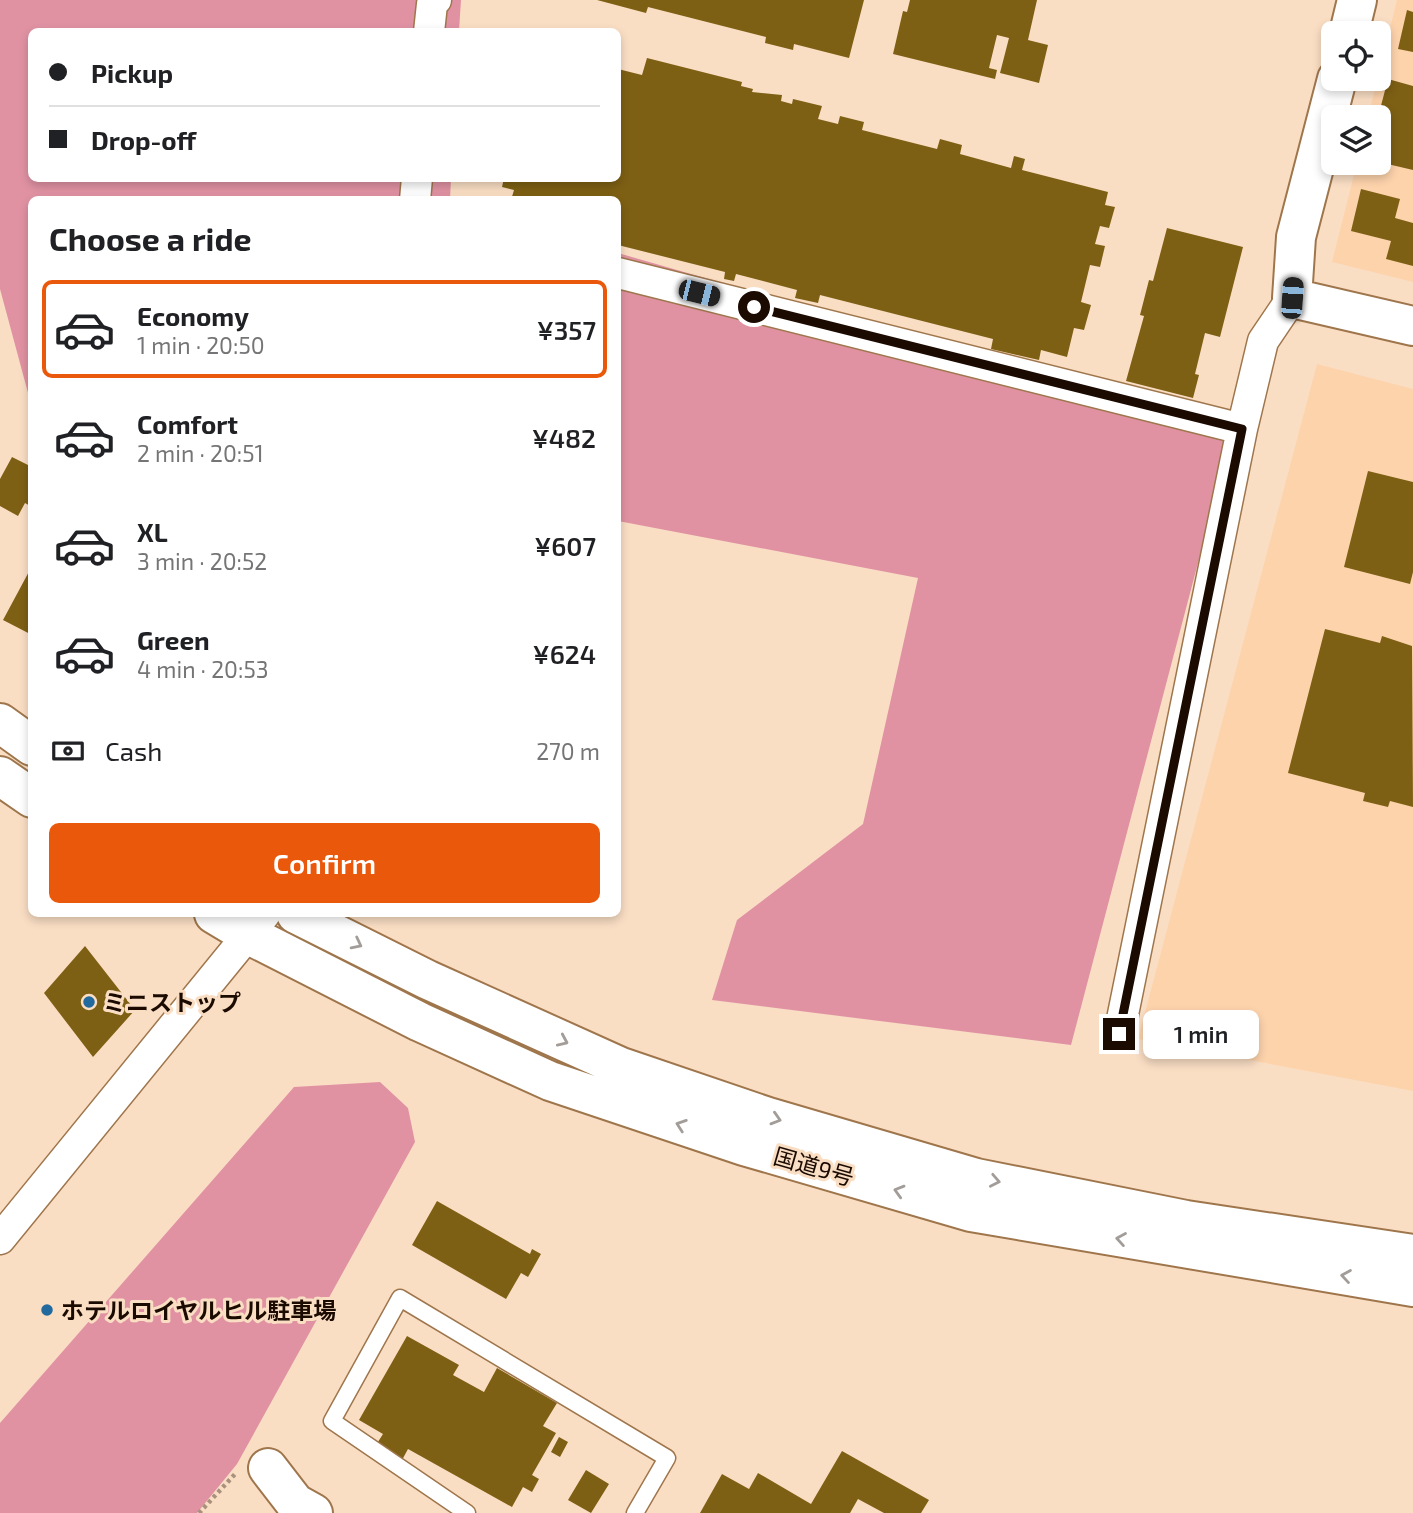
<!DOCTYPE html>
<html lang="en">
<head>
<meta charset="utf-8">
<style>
	:root { --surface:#fff; --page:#f6f6f6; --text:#202124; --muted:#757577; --line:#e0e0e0; --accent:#ea580c }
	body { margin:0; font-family:"Exo 2","Noto Sans JP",sans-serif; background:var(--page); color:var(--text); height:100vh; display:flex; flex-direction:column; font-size:26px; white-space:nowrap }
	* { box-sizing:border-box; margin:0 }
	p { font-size:23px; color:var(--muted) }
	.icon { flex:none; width:38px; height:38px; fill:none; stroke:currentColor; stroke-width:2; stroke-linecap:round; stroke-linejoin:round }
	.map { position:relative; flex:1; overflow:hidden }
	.side { position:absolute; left:28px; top:196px; width:593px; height:721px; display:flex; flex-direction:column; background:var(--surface); border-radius:10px; box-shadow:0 4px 10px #0003 }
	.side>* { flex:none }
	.top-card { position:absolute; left:28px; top:28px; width:593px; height:154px; border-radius:10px; box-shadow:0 4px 10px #0003; display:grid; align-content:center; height:154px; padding:0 21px; background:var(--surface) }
	.buttons { position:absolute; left:1321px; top:21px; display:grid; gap:14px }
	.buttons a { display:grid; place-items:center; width:70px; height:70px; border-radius:10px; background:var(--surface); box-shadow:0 4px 10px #0003; font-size:35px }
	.end { position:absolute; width:32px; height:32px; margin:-16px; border:9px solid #1a0a00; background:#fff; box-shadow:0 0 0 4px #fff }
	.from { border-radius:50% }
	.bubble { position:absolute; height:49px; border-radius:10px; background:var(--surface); box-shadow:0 4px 10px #0003; font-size:23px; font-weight:600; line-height:49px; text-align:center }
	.car { position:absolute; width:21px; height:42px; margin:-21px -10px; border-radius:9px; box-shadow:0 0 5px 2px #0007; background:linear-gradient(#222 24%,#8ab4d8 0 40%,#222 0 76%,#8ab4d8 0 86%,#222 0) }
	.top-card b { display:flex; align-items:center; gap:24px; height:66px; font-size:26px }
	.top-card b+b { border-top:2px solid var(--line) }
	.top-card i { width:18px; height:18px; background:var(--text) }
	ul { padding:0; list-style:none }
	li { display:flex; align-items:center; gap:21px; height:98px; margin:0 14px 10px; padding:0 7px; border:4px solid transparent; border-radius:10px }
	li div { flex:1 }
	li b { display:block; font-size:26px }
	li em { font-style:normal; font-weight:600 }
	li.selected { border-color:var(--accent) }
	li>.icon { width:63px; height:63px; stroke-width:1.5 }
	h2 { padding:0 21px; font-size:32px; line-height:84px }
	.pay { display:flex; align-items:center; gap:18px; height:77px; padding:0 21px; font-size:26px }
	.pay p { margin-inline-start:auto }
	.button { display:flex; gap:14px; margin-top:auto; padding:14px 21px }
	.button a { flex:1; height:80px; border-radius:10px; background:var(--accent); color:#fff; font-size:28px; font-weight:600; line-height:80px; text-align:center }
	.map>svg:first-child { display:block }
	.built { fill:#fdd3ac }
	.forest { fill:#e092a3 }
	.building { fill:#7e6014 }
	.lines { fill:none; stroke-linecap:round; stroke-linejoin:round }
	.lane-casing { stroke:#9f764c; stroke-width:19 }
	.street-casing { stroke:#9f764c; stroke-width:33 }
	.secondary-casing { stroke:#9f764c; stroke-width:42 }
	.highway-casing { stroke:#9f764c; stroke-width:42 }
	.path { stroke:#a9917d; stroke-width:4.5; stroke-dasharray:3.5 3.5; stroke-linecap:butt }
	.lane { stroke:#fff; stroke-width:16 }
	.street { stroke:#fff; stroke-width:30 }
	.secondary { stroke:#fff; stroke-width:38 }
	.highway { stroke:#fff; stroke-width:38 }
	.oneway { stroke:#a39d99 }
	.route { stroke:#1a0a00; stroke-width:9 }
	.poi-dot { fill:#22699d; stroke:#fadec4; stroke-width:2.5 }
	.labels { text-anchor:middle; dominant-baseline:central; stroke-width:6; stroke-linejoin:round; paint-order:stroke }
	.poi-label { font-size:23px; font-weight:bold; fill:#1a0a00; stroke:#fadec4; text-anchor:start }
	.street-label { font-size:23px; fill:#1a0a00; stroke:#fadec4 }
</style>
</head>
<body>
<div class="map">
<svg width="1413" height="1513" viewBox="0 0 1413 1513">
	<rect width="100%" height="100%" fill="#fadec4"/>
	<!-- built -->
	<path class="built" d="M1397,0H1413V282L1332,262L1357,163H1379V117H1368Z
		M1317,364L1413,389V1091L1138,1039Z"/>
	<!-- forest -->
	<path class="forest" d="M0,0H461L459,31L32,32V178L451,179L450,199L32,200L31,404L0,289Z
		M618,253L1233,430L1071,1045L712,1000L737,920L863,824L918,578L618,521Z
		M380,1082L408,1108L415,1142L237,1464L197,1513H0V1423L294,1087Z"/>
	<!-- building -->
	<path class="building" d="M597,0H864L849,58L794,44L793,50L765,43L766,37L648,7L646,13Z
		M910,0H1037L1028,40L1048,45L1039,83L1000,73L1009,38L997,35L989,68L997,70L995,79L893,54L903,11L907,12Z
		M1407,10L1413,12V52L1398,49Z
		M647,58L742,82L741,86L753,89L752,92L782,95L781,101L792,104L793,99L822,106L818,119L838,124L840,116L864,122L862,130L937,149L940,139L962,145L960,154L1011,168L1014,156L1025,159L1022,170L1108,192L1105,205L1115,207L1109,228L1100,226L1095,244L1105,246L1100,267L1090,265L1081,302L1091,305L1084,330L1074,328L1067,357L1041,350L1039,360L991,349L993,339L820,295L818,303L795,298L797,290L736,274L734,281L724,279L725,272L618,245V200H511L514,190L502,187L504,178H618V69L642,75Z
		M1388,79L1413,86V170L1379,162L1378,117Z
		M1361,189L1400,199L1395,218L1413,223V266L1386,259L1391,241L1351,231Z
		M1167,228L1243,247L1220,337L1205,333L1195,374L1199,375L1193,398L1126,381L1144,316L1140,315L1149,280L1153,281Z
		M12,457L32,467V507L25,503L18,516L0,506V479Z
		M1368,471L1413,482V572L1410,584L1344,567Z
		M32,566V635L3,620Z
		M1325,629L1380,643L1382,636L1412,646L1413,807L1390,801L1388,807L1363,801L1365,793L1288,773Z
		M85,946L135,1010L93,1057L44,993Z
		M437,1201L530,1254L532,1249L541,1254L528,1277L521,1273L506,1299L412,1245Z
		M407,1336L459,1365L453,1375L484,1392L497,1368L557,1403L543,1426L556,1433L532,1475L539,1479L532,1492L523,1487L512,1507L408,1449L402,1460L376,1445L383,1434L359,1420Z
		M559,1437L568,1442L560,1457L551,1452Z
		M842,1451L929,1500L921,1513H884L858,1499L850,1513H700L722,1474L749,1489L758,1473L811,1504Z
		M586,1470L609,1484L591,1513L568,1500Z"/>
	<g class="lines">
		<!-- lane casing -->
		<g class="lane-casing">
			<path id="lane" d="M467,1513L332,1421L400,1298L667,1458L635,1513"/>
		</g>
		<!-- street casing -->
		<g class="street-casing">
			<path id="street" d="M429,32L432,4L436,0
				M415,200L417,178
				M618,273L1242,429
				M1119,1034L1242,429L1263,341L1292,298
				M0,1239L265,914"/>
		</g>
		<!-- secondary casing -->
		<g class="secondary-casing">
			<path id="secondary" d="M1349,33L1357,0
				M1337,79L1296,237L1292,298L1413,326
				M268,1468L295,1503L313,1513"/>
		</g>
		<!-- highway casing -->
		<g class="highway-casing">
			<path id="highway" d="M0,723L32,746
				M0,776L32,798
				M214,914L249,935L420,1022L550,1081L744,1146L971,1212L1413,1287
				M296,914L428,980L621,1067L768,1117L976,1178L1186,1220L1413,1254"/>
		</g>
		<!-- path -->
		<path class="path" d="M199,1513L236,1473"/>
		<!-- lane -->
		<use href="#lane" class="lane"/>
		<!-- street -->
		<use href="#street" class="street"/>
		<!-- secondary -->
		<use href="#secondary" class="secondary"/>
		<!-- highway -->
		<use href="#highway" class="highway"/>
	</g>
	<!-- one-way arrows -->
	<defs><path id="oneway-chevron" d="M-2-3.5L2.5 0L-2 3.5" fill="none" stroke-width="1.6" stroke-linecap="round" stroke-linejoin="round" transform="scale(1.75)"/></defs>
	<g class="oneway">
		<use href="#oneway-chevron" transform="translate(357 944) rotate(27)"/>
		<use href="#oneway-chevron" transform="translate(563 1041) rotate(24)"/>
		<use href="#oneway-chevron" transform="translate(776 1119) rotate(17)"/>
		<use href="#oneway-chevron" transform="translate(681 1125) rotate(-161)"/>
		<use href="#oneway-chevron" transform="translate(995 1181) rotate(11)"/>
		<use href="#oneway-chevron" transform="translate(899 1191) rotate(-164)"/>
		<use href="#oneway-chevron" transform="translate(1121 1239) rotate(-170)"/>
		<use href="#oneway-chevron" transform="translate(1346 1276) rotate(-171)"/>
	</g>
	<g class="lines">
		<!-- route -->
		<path class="route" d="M754,307L1242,429L1119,1034"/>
	</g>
	<!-- markers -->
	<g class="poi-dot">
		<circle cx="89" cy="1002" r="7"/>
		<circle cx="47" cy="1310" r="7"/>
	</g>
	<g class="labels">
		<!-- poi labels -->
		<g class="poi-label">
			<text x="103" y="1002">ミニストップ</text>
			<text x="61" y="1310">ホテルロイヤルヒル駐車場</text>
		</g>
		<!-- street labels -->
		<g class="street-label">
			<text transform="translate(814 1166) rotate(16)">国道9号</text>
		</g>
	</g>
</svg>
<div class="buttons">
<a><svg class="icon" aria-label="locate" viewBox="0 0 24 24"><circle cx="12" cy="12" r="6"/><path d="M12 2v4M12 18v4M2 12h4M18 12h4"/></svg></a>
<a><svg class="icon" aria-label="layers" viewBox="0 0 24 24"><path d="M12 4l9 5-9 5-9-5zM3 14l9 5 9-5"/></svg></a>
</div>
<i class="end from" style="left:754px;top:307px"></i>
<i class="end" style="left:1119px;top:1034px"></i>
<div class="bubble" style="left:1143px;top:1010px;width:116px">1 min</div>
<i class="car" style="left:699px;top:293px;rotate:104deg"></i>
<i class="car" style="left:1292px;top:298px;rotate:4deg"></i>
<div class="top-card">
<b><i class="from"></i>Pickup</b>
<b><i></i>Drop-off</b>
</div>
<section class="side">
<h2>Choose a ride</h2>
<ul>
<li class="selected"><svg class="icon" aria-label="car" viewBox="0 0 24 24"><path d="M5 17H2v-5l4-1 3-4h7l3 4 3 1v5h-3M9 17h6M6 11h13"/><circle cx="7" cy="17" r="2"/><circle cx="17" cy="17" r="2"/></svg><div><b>Economy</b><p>1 min · 20:50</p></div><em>¥357</em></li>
<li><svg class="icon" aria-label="car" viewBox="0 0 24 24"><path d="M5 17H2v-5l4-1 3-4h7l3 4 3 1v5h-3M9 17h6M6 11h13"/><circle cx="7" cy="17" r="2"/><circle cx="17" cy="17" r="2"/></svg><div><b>Comfort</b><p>2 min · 20:51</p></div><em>¥482</em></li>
<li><svg class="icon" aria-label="car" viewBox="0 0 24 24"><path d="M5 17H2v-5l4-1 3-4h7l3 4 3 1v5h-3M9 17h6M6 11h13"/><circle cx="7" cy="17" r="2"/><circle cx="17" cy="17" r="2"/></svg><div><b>XL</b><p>3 min · 20:52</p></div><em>¥607</em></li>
<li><svg class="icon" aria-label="car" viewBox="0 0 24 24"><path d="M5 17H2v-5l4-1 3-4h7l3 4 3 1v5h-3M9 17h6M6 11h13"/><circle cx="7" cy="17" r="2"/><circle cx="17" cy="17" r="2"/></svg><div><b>Green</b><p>4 min · 20:53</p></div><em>¥624</em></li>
</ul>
<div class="pay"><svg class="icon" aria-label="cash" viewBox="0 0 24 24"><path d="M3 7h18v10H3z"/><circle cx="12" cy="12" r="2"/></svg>Cash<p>270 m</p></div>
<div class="button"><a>Confirm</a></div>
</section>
</div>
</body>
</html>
